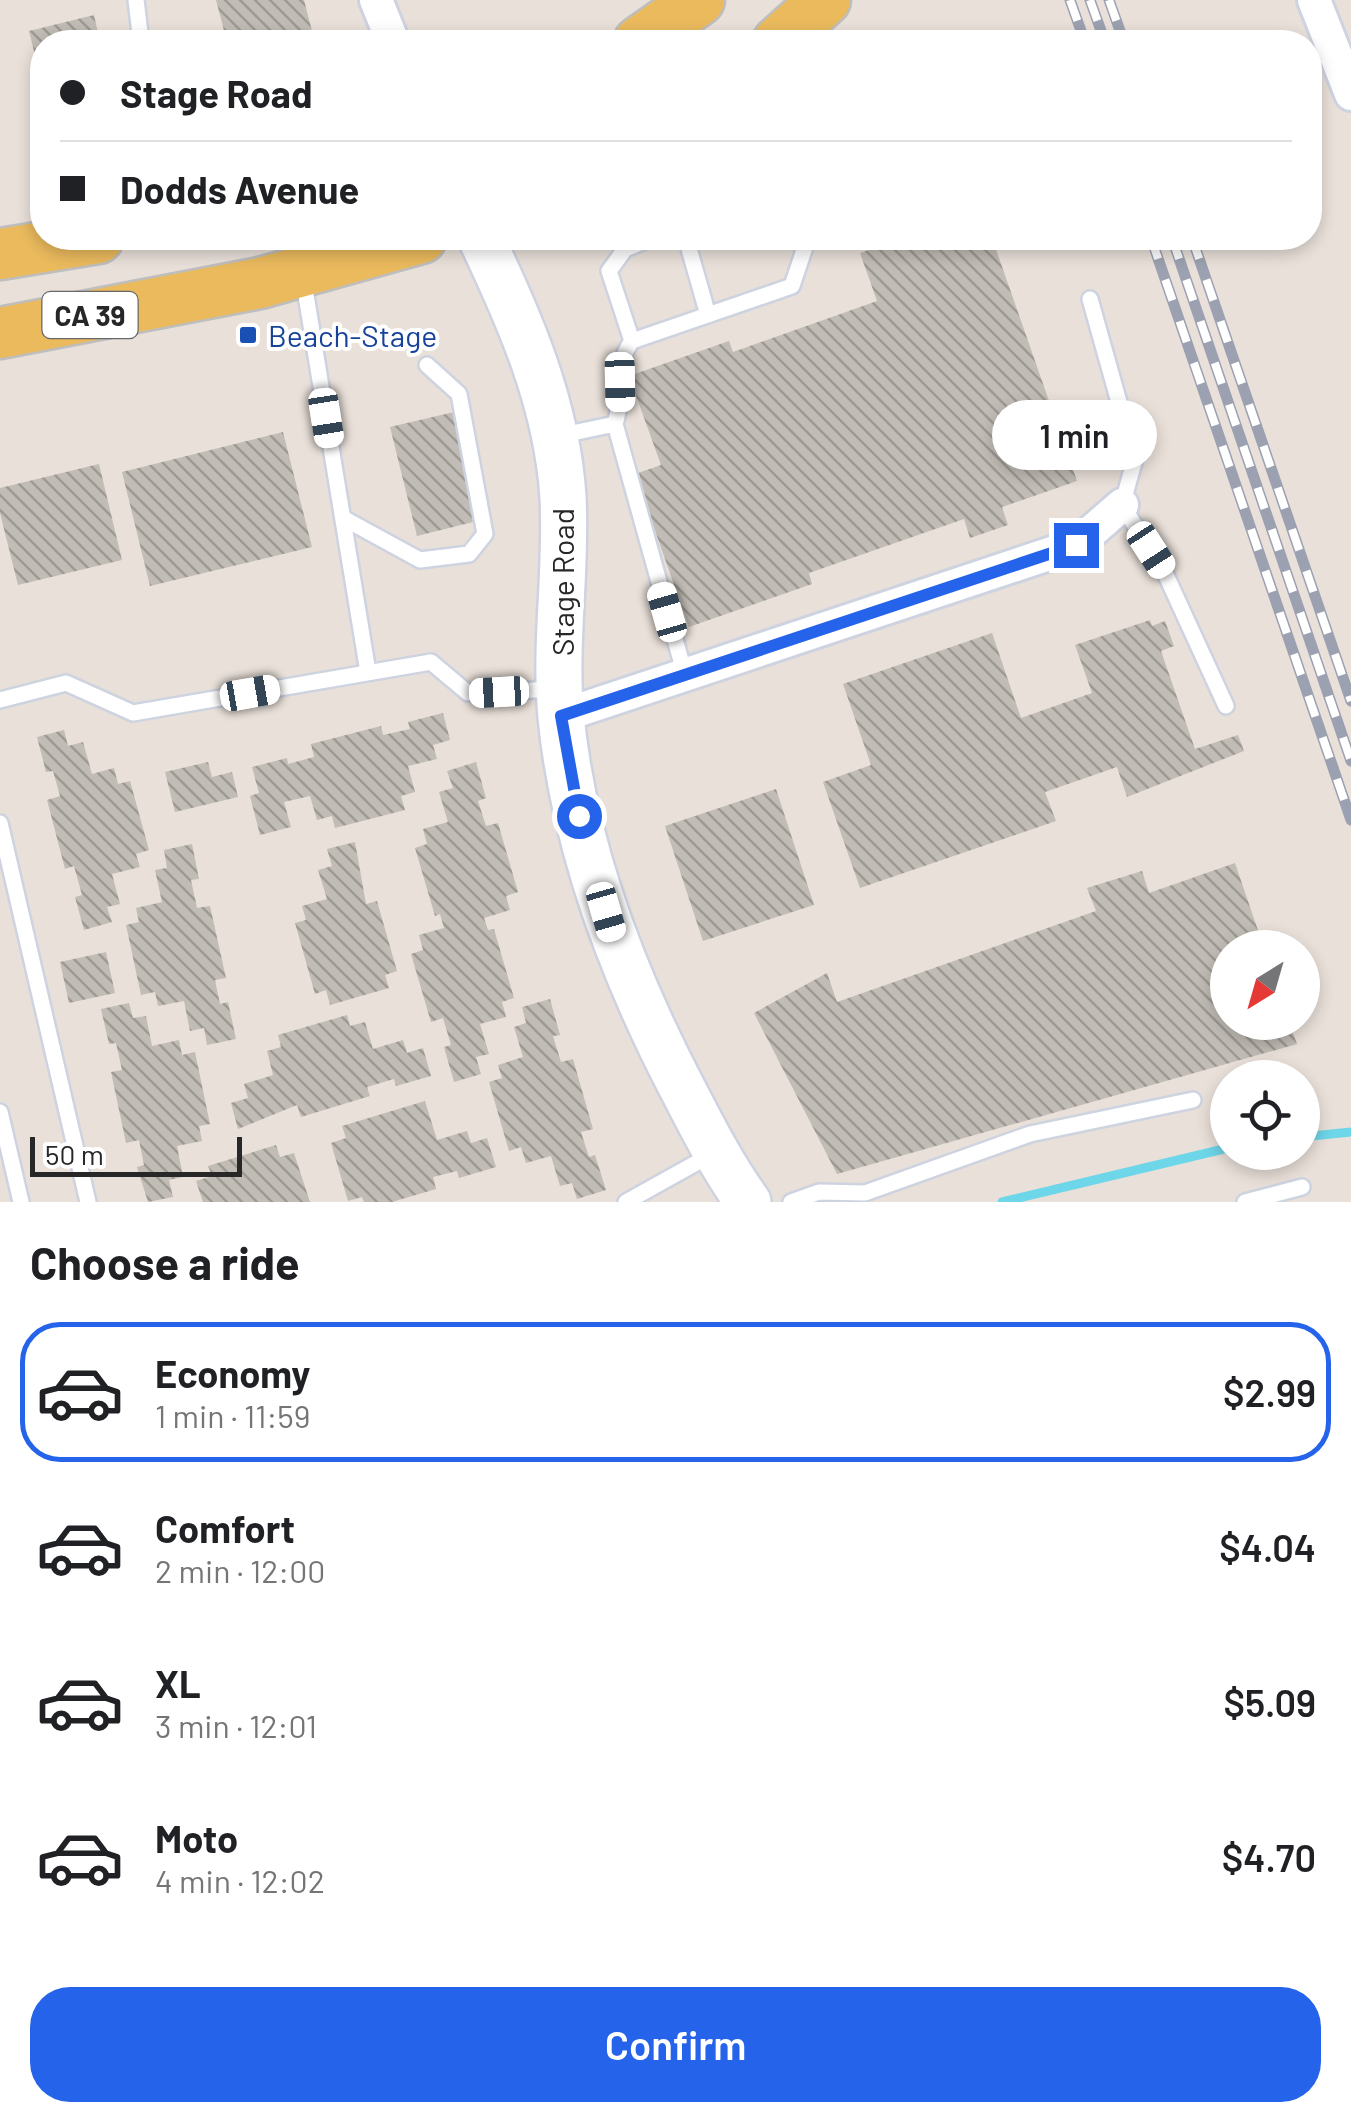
<!DOCTYPE html>
<html lang="en">
<head>
<meta charset="utf-8">
<style>
	:root { --surface:#fff; --page:#f6f6f6; --text:#202124; --muted:#757577; --line:#e0e0e0; --accent:#2563eb }
	body { margin:0; font-family:Barlow,sans-serif; background:var(--page); color:var(--text); height:100vh; display:flex; flex-direction:column; font-size:38px; white-space:nowrap }
	* { box-sizing:border-box; margin:0 }
	p { font-size:32px; color:var(--muted) }
	.icon { flex:none; width:55px; height:55px; fill:none; stroke:currentColor; stroke-width:2; stroke-linecap:round; stroke-linejoin:round }
	.map { position:relative; height:1202px; overflow:hidden }
	.sheet { display:flex; flex-direction:column; background:var(--surface); flex:1 }
	.sheet>* { flex:none }
	.banner { position:absolute; left:30px; top:30px; width:1292px; height:220px; border-radius:40px; box-shadow:0 5px 15px #0003; display:grid; align-content:center; height:220px; padding:0 30px; background:var(--surface) }
	.needle { width:65px; rotate:217deg }
	.tools { position:absolute; left:1210px; top:930px; display:grid; gap:20px }
	.tools a { display:grid; place-items:center; width:110px; height:110px; border-radius:50%; background:var(--surface); box-shadow:0 5px 15px #0003; font-size:50px }
	.scale { position:absolute; left:30px; bottom:25px; width:212px; box-sizing:border-box; padding-left:10px; border:5px solid #272727; border-top:0; font-size:28px; line-height:35px; white-space:nowrap; color:#272727; -webkit-text-stroke:8px #fff; paint-order:stroke }
	.end { position:absolute; width:45px; height:45px; margin:-22px; border:12px solid #2563eb; background:#fff; box-shadow:0 0 0 5px #fff }
	.from { border-radius:50% }
	.bubble { position:absolute; height:70px; border-radius:35px; background:var(--surface); box-shadow:0 5px 15px #0003; font-size:32px; font-weight:600; line-height:70px; text-align:center }
	.car { position:absolute; width:30px; height:60px; margin:-30px -15px; border-radius:12px; box-shadow:0 0 8px 2px #0007; background:linear-gradient(#fff 24%,#345 0 40%,#fff 0 76%,#345 0 86%,#fff 0) }
	.banner b { display:flex; align-items:center; gap:35px; height:95px; font-size:38px }
	.banner b+b { border-top:2px solid var(--line) }
	.banner i { width:25px; height:25px; background:var(--text) }
	ul { padding:0; list-style:none }
	li { display:flex; align-items:center; gap:30px; height:140px; margin:0 20px 15px; padding:0 10px; border:5px solid transparent; border-radius:40px }
	li div { flex:1 }
	li b { display:block; font-size:38px }
	li em { font-style:normal; font-weight:600 }
	li.selected { border-color:var(--accent) }
	li>.icon { width:90px; height:90px; stroke-width:1.5 }
	h2 { padding:0 30px; font-size:45px; line-height:120px }
	.button { display:flex; gap:20px; margin-top:auto; padding:20px 30px }
	.button a { flex:1; height:115px; border-radius:40px; background:var(--accent); color:#fff; font-size:40px; font-weight:600; line-height:115px; text-align:center }
	.map>svg:first-child { display:block }
	.lines { fill:none; stroke-linecap:round; stroke-linejoin:round }
	.stream { stroke:#6ed6e9; stroke-width:9 }
	.building { fill:url(#building-back-hatch) }
	.lane-casing { stroke:#ced3e0; stroke-width:20 }
	.street-casing { stroke:#ced3e0; stroke-width:38 }
	.secondary-casing { stroke:#ced3e0; stroke-width:50 }
	.primary-casing { stroke:#bebebe; stroke-width:55 }
	.lane { stroke:#fff; stroke-width:15 }
	.street { stroke:#fff; stroke-width:32 }
	.secondary { stroke:#fff; stroke-width:45 }
	.primary { stroke:#eaba5d; stroke-width:50 }
	.rail-casing { stroke:#9ca1b1; stroke-width:11 }
	.rail { stroke:#fff; stroke-width:8; stroke-dasharray:22; stroke-linecap:butt }
	.route { stroke:#2563eb; stroke-width:12 }
	.transit-dot { fill:#1a4fb4; stroke:#fff; stroke-width:4 }
	.labels { text-anchor:middle; dominant-baseline:central; stroke-width:8; stroke-linejoin:round; paint-order:stroke }
	.shield { fill:#fff; stroke:#686868; stroke-width:2.5 }
	.shield-label { font-size:28px; font-weight:bold; fill:#272727 }
	.transit-label { font-size:30px; fill:#164399; stroke:#fff; text-anchor:start }
	.street-label { font-size:30px; fill:#272727; stroke:#fff }
</style>
</head>
<body>
<div class="map">
<svg width="1351" height="1202" viewBox="0 0 1351 1202">
	<defs>
		<pattern id="building-back-hatch" width="6" height="6" patternUnits="userSpaceOnUse" patternTransform="scale(2.5)"><rect width="6" height="6" fill="#c1bcb5"/><path d="M-1 5l2 2M0 0l6 6M5-1l2 2" fill="none" stroke="#9d9993"/></pattern>
	</defs>
	<rect width="100%" height="100%" fill="#e9e0d9"/>
	<g class="lines">
		<!-- stream -->
		<path class="stream" d="M1302,1137L1351,1132
			M1002,1202L1228,1148"/>
	</g>
	<!-- building -->
	<path class="building" d="M216,0H304L312,31L264,42H227Z
		M94,15L100,42H42L41,80L29,31Z
		M905,238H992L1077,481L1002,507L1008,525L970,538L964,519L809,573L812,584L689,627L635,474L661,465L629,376L729,341L733,352L877,301L860,253Z
		M454,412L481,520L417,536L390,427Z
		M283,432L312,547L150,586L122,472Z
		M99,464L122,560L18,585L0,513V488Z
		M1150,620L1152,626L1165,621L1174,646L1161,651L1195,749L1238,735L1244,751L1127,797L1117,767L1045,792L1056,821L860,888L823,782L871,765L843,684L992,633L1021,718L1092,693L1075,645Z
		M443,713L450,740L433,745L437,759L408,766L415,792L401,796L405,810L335,828L332,816L317,820L310,796L284,802L291,827L260,835L250,796L259,793L252,767L287,758L288,764L314,757L311,744L381,726L383,735L410,729L408,722Z
		M64,730L68,746L83,742L92,774L114,768L118,784L130,781L149,850L136,854L140,867L112,874L120,904L107,907L112,922L84,930L75,897L82,895L74,866L65,869L47,800L60,796L53,771L46,772L37,737Z
		M208,762L212,777L232,772L238,797L175,812L165,772Z
		M476,762L486,798L478,801L486,826L498,823L518,892L506,896L510,910L484,918L488,930L494,929L514,998L502,1002L506,1017L480,1024L489,1054L476,1057L481,1074L454,1082L444,1047L451,1045L443,1018L431,1022L411,954L423,950L419,935L444,928L440,914L435,916L415,848L427,844L423,829L448,822L439,792L453,788L447,771Z
		M776,789L814,905L703,941L665,826Z
		M355,842L366,904L377,901L397,971L385,975L389,988L330,1005L326,990L315,994L295,923L306,920L302,906L327,899L318,870L332,866L327,849Z
		M192,844L199,879L191,880L197,908L210,906L226,978L215,980L220,1004L228,1002L236,1039L207,1045L204,1028L190,1031L184,1001L158,1006L155,992L141,995L126,925L139,922L136,908L162,902L155,870L167,868L164,850Z
		M1235,863L1264,948H1228V1022H1289L1297,1044L837,1174L754,1013L827,973L837,1002L1096,911L1087,888L1142,871L1149,893Z
		M106,952L115,993L69,1003L60,962Z
		M550,999L560,1035L553,1036L561,1062L573,1059L593,1129L581,1132L589,1157L595,1155L606,1190L577,1199L572,1183L560,1186L551,1156L526,1163L521,1147L509,1151L489,1082L502,1078L498,1065L523,1057L514,1027L526,1023L522,1007Z
		M129,1003L133,1018L146,1016L152,1046L179,1040L182,1055L195,1052L210,1124L199,1126L202,1141L177,1146L183,1177L169,1180L173,1197L148,1202L137,1167L144,1165L139,1140L126,1143L111,1072L122,1070L116,1043L109,1044L101,1009Z
		M347,1015L350,1026L365,1022L373,1049L403,1040L407,1053L423,1048L431,1076L396,1086L394,1079L367,1087L370,1096L301,1117L297,1105L238,1129L231,1103L248,1098L244,1084L273,1075L267,1051L281,1047L278,1035Z
		M425,1101L437,1140L467,1131L471,1143L487,1138L496,1167L459,1178L457,1171L433,1177L436,1189L392,1202H364L362,1197L348,1201L331,1143L346,1138L342,1126Z
		M276,1145L280,1157L294,1153L310,1202H203L196,1181L212,1176L208,1166Z"/>
	<g class="lines">
		<!-- lane casing -->
		<g class="lane-casing">
			<path id="lane" d="M136,0L141,42
				M686,238L708,315
				M303,277L368,672
				M1090,299L1135,459L1122,505L1165,573L1226,706
				M632,341L609,271L625,249L652,238
				M615,424L685,675
				M558,436L615,424C625,395 613,366 632,341L792,286L808,238
				M343,518L420,560L469,554L485,534L459,394L427,365
				M0,700L66,683L133,713L431,662L468,693L557,689
				M0,823L88,1202
				M0,1112L21,1202
				M626,1202L714,1153
				M791,1202L819,1192L865,1193L1030,1134L1193,1100
				M1245,1202L1302,1187"/>
		</g>
		<!-- street casing -->
		<g class="street-casing">
			<path id="street" d="M376,0L393,42
				M1314,0L1351,94
				M561,716L1076,545L1122,505"/>
		</g>
		<!-- secondary casing -->
		<g class="secondary-casing">
			<path id="secondary" d="M481,238C520,320 557,404 563,497C567,570 554,644 561,717C574,846 621,970 680,1084C701,1124 721,1165 748,1202"/>
		</g>
		<!-- primary casing -->
		<g class="primary-casing">
			<path id="primary" d="M639,42L699,0
				M778,42L825,0
				M0,254L98,238
				M0,333L260,283L421,238"/>
		</g>
		<!-- lane -->
		<use href="#lane" class="lane"/>
		<!-- street -->
		<use href="#street" class="street"/>
		<!-- secondary -->
		<use href="#secondary" class="secondary"/>
		<!-- primary -->
		<use href="#primary" class="primary"/>
		<!-- rail casing -->
		<g class="rail-casing">
			<path id="rail" d="M1070,0L1085,42
				M1090,0L1105,42
				M1109,0L1124,42
				M1151,238L1351,820
				M1172,238L1351,761
				M1192,238L1351,701"/>
		</g>
		<!-- rail -->
		<use href="#rail" class="rail"/>
	</g>
	<g class="lines">
		<!-- route -->
		<path class="route" d="M579,816L561,716L1076,545"/>
	</g>
	<!-- markers -->
	<rect class="transit-dot" x="238" y="325" width="20" height="20" rx="5"/>
	<g class="labels">
		<!-- shield labels -->
		<rect class="shield" x="42.5" y="292" width="95" height="46" rx="8"/>
		<g class="shield-label">
			<text x="90" y="315">CA 39</text>
		</g>
		<!-- transit labels -->
		<g class="transit-label">
			<text x="268" y="335">Beach-Stage</text>
		</g>
		<!-- street labels -->
		<g class="street-label">
			<text transform="translate(562 582) rotate(-90)">Stage Road</text>
		</g>
	</g>
</svg>
<div class="tools">
<a><svg class="needle" viewBox="-14 -14 28 28"><path d="M0-13l5 13h-10z" fill="#e53935"/><path d="M0 13l5-13h-10z" fill="#757577"/></svg></a>
<a><svg class="icon" aria-label="locate" viewBox="0 0 24 24"><circle cx="12" cy="12" r="6"/><path d="M12 2v4M12 18v4M2 12h4M18 12h4"/></svg></a>
</div>
<div class="scale">50 m</div>
<i class="end from" style="left:579px;top:816px"></i>
<i class="end" style="left:1076px;top:545px"></i>
<div class="bubble" style="left:992px;top:400px;width:165px">1 min</div>
<i class="car" style="left:620px;top:382px;rotate:179deg"></i>
<i class="car" style="left:326px;top:418px;rotate:171deg"></i>
<i class="car" style="left:1151px;top:550px;rotate:147deg"></i>
<i class="car" style="left:667px;top:612px;rotate:344deg"></i>
<i class="car" style="left:499px;top:692px;rotate:267deg"></i>
<i class="car" style="left:250px;top:693px;rotate:80deg"></i>
<i class="car" style="left:606px;top:912px;rotate:164deg"></i>
<div class="banner">
<b><i class="from"></i>Stage Road</b>
<b><i></i>Dodds Avenue</b>
</div>
</div>
<section class="sheet">
<h2>Choose a ride</h2>
<ul>
<li class="selected"><svg class="icon" aria-label="car" viewBox="0 0 24 24"><path d="M5 17H2v-5l4-1 3-4h7l3 4 3 1v5h-3M9 17h6M6 11h13"/><circle cx="7" cy="17" r="2"/><circle cx="17" cy="17" r="2"/></svg><div><b>Economy</b><p>1 min · 11:59</p></div><em>$2.99</em></li>
<li><svg class="icon" aria-label="car" viewBox="0 0 24 24"><path d="M5 17H2v-5l4-1 3-4h7l3 4 3 1v5h-3M9 17h6M6 11h13"/><circle cx="7" cy="17" r="2"/><circle cx="17" cy="17" r="2"/></svg><div><b>Comfort</b><p>2 min · 12:00</p></div><em>$4.04</em></li>
<li><svg class="icon" aria-label="car" viewBox="0 0 24 24"><path d="M5 17H2v-5l4-1 3-4h7l3 4 3 1v5h-3M9 17h6M6 11h13"/><circle cx="7" cy="17" r="2"/><circle cx="17" cy="17" r="2"/></svg><div><b>XL</b><p>3 min · 12:01</p></div><em>$5.09</em></li>
<li><svg class="icon" aria-label="car" viewBox="0 0 24 24"><path d="M5 17H2v-5l4-1 3-4h7l3 4 3 1v5h-3M9 17h6M6 11h13"/><circle cx="7" cy="17" r="2"/><circle cx="17" cy="17" r="2"/></svg><div><b>Moto</b><p>4 min · 12:02</p></div><em>$4.70</em></li>
</ul>
<div class="button"><a>Confirm</a></div>
</section>
</body>
</html>
